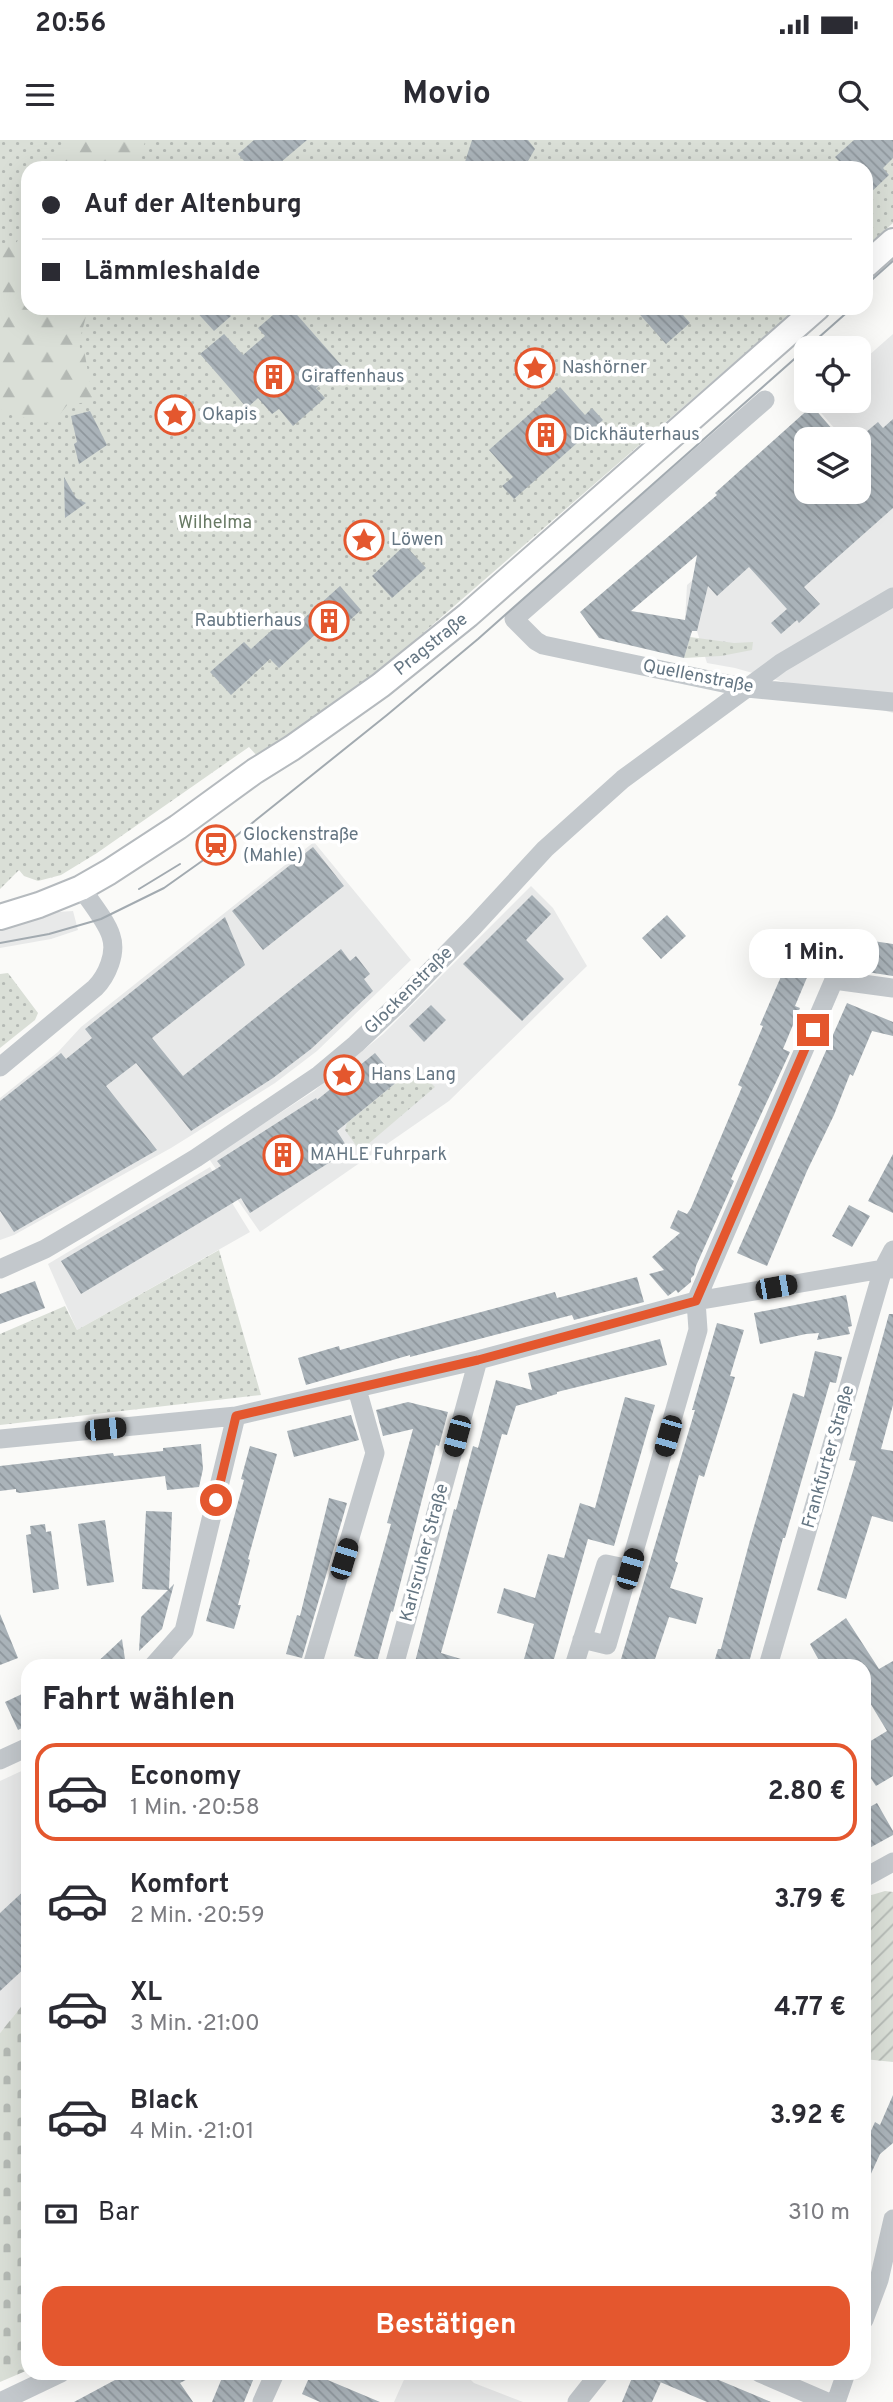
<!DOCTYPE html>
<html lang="de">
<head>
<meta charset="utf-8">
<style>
	:root { --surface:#fff; --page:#f2f2f3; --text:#2b2b33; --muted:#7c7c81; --line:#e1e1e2; --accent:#e4572e }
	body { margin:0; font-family:Overpass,sans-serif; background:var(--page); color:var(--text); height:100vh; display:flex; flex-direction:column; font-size:26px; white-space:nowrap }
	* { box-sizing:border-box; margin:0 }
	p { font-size:23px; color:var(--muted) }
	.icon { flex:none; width:38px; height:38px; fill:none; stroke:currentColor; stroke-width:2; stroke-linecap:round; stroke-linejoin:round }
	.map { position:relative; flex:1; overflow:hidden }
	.side { position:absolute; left:21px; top:1519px; width:850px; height:721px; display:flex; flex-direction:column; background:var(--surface); border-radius:21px; box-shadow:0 7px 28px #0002 }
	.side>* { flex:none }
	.hud { position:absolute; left:21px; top:21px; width:852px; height:154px; border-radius:21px; box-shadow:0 7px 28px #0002; display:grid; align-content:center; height:154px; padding:0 21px; background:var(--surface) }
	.fabs { position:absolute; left:794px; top:196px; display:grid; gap:14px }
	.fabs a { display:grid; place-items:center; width:77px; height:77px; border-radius:14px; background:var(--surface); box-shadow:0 7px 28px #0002; font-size:35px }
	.end { position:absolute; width:32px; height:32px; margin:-16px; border:9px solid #e4572e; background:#fff; box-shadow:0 0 0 4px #fff }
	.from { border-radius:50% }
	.bubble { position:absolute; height:49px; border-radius:21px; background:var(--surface); box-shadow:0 7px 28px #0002; font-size:23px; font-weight:700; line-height:49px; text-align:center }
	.car { position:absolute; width:21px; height:42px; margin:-21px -10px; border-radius:9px; box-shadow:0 0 5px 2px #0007; background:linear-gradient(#222 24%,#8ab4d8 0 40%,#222 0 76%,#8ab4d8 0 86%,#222 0) }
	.hud b { display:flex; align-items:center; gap:24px; height:66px; font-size:26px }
	.hud b+b { border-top:2px solid var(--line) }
	.hud i { width:18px; height:18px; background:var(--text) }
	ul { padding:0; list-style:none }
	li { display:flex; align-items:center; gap:21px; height:98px; margin:0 14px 10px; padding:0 7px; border:4px solid transparent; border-radius:21px }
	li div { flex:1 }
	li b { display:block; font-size:26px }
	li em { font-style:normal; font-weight:700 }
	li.active { border-color:var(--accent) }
	li>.icon { width:63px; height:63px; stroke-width:1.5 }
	h2 { padding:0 21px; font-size:32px; line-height:84px }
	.pay { display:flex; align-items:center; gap:18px; height:77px; padding:0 21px; font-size:26px }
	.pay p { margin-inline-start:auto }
	.button { display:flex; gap:14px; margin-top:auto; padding:14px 21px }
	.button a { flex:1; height:80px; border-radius:21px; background:var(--accent); color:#fff; font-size:28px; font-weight:700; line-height:80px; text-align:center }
	.status { display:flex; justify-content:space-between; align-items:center; height:49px; padding:0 35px; background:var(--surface); direction:ltr }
	.status svg { height:19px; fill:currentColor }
	header { display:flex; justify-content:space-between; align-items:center; height:91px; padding:0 21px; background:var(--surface); font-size:32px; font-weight:700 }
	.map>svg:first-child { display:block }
	.built { fill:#e8e9e9 }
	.grass { fill:url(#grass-dots) }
	.forest { fill:url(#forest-firs) }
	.cemetery { fill:url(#cemetery-stones) }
	.garden { fill:url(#garden-furrows) }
	.building { fill:url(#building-back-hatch); fill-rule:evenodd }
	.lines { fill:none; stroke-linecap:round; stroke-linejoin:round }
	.major-casing { stroke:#b5babe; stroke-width:28 }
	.minor { stroke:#c3c8cc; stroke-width:19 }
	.major { stroke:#fff; stroke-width:24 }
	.tram { stroke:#a2aab0; stroke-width:2 }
	.route { stroke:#e4572e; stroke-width:9 }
	.labels { text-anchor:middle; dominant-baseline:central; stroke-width:7; stroke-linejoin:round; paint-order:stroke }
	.poi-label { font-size:18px; fill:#657683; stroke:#fff; text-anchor:start }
	.park-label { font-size:18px; fill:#687a64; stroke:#fff }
	.street-label { font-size:18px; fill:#657683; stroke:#fff }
</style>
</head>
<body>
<div class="status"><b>20:56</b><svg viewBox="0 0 49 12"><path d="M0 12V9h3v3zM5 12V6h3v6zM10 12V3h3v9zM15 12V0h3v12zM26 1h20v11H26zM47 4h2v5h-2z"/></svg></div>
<header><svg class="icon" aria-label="menu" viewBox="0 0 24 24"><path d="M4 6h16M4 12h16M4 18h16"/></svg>Movio<svg class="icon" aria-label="search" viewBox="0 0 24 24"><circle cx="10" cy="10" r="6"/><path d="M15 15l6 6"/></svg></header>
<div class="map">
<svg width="893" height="2262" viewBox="0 0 893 2262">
	<defs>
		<pattern id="grass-dots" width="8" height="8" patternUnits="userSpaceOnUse" patternTransform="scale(1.75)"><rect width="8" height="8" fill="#dadfd7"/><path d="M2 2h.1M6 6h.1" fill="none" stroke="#b4b9b4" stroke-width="1.8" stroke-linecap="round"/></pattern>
		<pattern id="forest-firs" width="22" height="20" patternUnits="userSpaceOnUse" patternTransform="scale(1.75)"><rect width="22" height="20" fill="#dadfd7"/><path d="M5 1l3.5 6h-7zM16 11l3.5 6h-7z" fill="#b4b9b4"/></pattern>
		<pattern id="cemetery-stones" width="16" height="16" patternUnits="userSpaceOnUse" patternTransform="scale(1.75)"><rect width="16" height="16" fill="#dadfd7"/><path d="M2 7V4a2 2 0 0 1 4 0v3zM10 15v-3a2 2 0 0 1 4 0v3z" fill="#b4b9b4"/></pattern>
		<pattern id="garden-furrows" width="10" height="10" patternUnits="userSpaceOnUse" patternTransform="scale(1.75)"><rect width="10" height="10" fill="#dadfd7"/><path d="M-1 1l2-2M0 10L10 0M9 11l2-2" fill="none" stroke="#b4b9b4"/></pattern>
		<pattern id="building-back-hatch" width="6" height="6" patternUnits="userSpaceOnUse" patternTransform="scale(1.75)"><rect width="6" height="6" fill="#aab3b9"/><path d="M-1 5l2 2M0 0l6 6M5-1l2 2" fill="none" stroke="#8e969c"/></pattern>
	</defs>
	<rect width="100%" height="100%" fill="#fafaf8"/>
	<!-- built -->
	<path class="built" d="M893,194V573L735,528L707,523L697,491H692L685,480L687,445L807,340V352H859V299H844L814,265L819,261H859V224Z
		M314,702L411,820L317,911L275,943L171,1008L14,1095L0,1100V958L58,912L81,887Z
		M531,746L553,768L587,826L449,961L260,1092L209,1019L314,951L383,894Z
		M73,771L78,790L51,799L0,808V786L57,772Z
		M210,1027L250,1092L77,1190L48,1124Z
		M28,1628V1858L0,1893V1641Z
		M407,2233H464L474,2243L523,2262H394Z"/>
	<!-- grass -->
	<path class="grass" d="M0,0H893V83L866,107V28H28V168H797L392,520L258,617L249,607L97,713L61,735L38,741L24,736L19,730L0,749Z
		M690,497L734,503L753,502L752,510L721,516L684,518Z
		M8,833L38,873L35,880L0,908V834Z
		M419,931L435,947L360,1011L345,990L347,983L398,941Z
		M219,1110L261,1255L0,1285V1194L65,1166L77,1190Z"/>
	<!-- forest -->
	<path class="forest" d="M67,0H146L134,28H47Z
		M28,70V168H87C86,184 79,193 80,208L84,209L93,262L68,264L52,284L2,273L0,107L17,102Z"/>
	<!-- cemetery -->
	<path class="cemetery" d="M28,1858V2230L0,2242V1893Z"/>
	<!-- garden -->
	<path class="garden" d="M885,1751L893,1752V1922L864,1919L865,1757Z"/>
	<!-- building -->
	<path class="building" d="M254,0H307L274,28H250L238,14Z
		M472,0H528L535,9L524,28H463Z
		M854,0H893V18L883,28L889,35L866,57V28H846L835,17Z
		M193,168H223L231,176L214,191Z
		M281,168H291L342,226L316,248L325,258L293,286L279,269L272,274L258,258L247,268L200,214L224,194L243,215L265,196L258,188Z
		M634,168H677L690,183L666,204Z
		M560,247L585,275L592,268L603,280L514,359L502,346L513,337L489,310Z
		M812,266L841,299H807V352H859V298L878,282L883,288L893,279V368L804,447L820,464L799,483L797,480L781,494L771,483L787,469L749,427L717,456L708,446L697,491H692L684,518L599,498L580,472L717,355L715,353ZM697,415L685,480L631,471Z
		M90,271L107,305L79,324L74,304L77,302L71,276Z
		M64,337L76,358L86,363L65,378Z
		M405,405L426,428L392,458L372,436Z
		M340,446L361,470L327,501L318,492L279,528L270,519L231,555L210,532L244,502L251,509L291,473L300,482Z
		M313,707L344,746L263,810L232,771Z
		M532,755L551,774L526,800L564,839L522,881L463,824Z
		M667,775L686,796L661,819L642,798Z
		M225,777L245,825L152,898L183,936L341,809L350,821L356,816L370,834L364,839L373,851L311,909L273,938L191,991L136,923L106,946L157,1010L14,1092L0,1071V961L61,913L66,919L92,898L85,889Z
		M833,795L893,804V836L828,826Z
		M789,818L811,828L795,866L800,868L783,909L790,912L731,1039L734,1041L696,1126L694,1135L691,1138V1142L678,1153L676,1150L668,1156L649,1134L664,1130L652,1117L680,1093L670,1088L678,1070L687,1074L691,1068L742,947L738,945L763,886L760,885Z
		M847,863L893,882V896L872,891L853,936L850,934L834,975L807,1031L767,1126L737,1113Z
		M431,865L446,880L424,902L409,886Z
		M375,913L398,941L337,991L349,1010L250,1073L241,1058L81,1154L61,1121L221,1026L217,1021L316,958L317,960Z
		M893,1014V1073L868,1061Z
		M849,1065L870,1076L852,1107L832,1096Z
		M637,1137L644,1162L574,1180L572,1175L410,1217V1215L306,1245L298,1218L339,1206L340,1210L555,1152L557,1158Z
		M35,1141L45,1168L0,1184V1154Z
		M846,1155L852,1186L848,1187L850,1194L817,1200L819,1193L806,1194L760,1204L754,1173Z
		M889,1174H893V1265L881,1309L893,1311V1382L872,1376L846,1459L817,1450L856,1321L849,1320Z
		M717,1183L744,1190L730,1236L735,1237L704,1337L699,1335L675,1421L678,1423L670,1448L703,1458L696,1484L669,1477L654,1522L649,1520L648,1526H619L695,1270H692Z
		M660,1199L667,1225L557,1252V1254L516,1266L507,1295L502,1294L441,1513L471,1522V1526H414L454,1369L456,1370L473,1306L478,1308L496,1240L532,1250L528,1233Z
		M815,1211L842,1217L836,1243L830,1242L785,1398H783L748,1526H713L718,1509H721L750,1400L793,1253L804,1257Z
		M625,1257L655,1265L614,1406L588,1399L552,1526H522L534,1484L497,1473L504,1448L535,1458L548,1414L564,1418L580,1363L595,1368Z
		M408,1262L448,1272L439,1306L436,1305L393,1472L391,1471L377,1522L354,1516L391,1384L387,1383L413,1289L383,1296L376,1270Z
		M351,1275L359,1300L294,1317L287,1291Z
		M201,1304L203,1329L199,1347L167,1350L165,1336L20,1353L16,1352V1349L0,1351V1326L113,1313L114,1316L163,1311V1308Z
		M250,1306L277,1314L248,1419L250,1420L238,1465H241L234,1489L206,1481L244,1340L241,1339Z
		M329,1358L347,1363L302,1518L286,1514L297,1475L300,1476Z
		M146,1371L172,1372L169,1449L174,1444L162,1489L139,1511L141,1477L168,1450L142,1449Z
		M105,1380L114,1442L87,1446L78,1384Z
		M45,1384L46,1392L51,1391L59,1449L33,1453L26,1395L31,1394L30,1386Z
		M0,1474L18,1518L0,1525Z
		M846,1478L879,1529L893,1521V1636L876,1646L864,1628V1605L887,1591L864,1553V1526H822L810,1504Z
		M122,1499L126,1526H93L106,1514Z
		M22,1554L28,1568V1585L18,1590L5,1562Z
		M877,1663L893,1691V1695L864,1711V1670Z
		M28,1747V1825L0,1851V1773Z
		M893,1955V2003L880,2014L864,2049V2006L875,1982L880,1985Z
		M128,2233H199L180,2243L193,2262H74Z
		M224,2233H256L244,2262H212Z
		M311,2233L380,2262H320L302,2254Z
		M634,2233L661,2242L652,2262H622Z
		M639,2233H702L771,2262H707Z"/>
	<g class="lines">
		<!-- major casing -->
		<g class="major-casing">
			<g id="major">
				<path d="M866,125L893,101"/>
				<path id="s1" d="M0,777L39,765L81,748L109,732L178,687L255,631L292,608L381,545L468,475L817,168"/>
			</g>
		</g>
		<!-- minor -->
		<path class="minor" d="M765,260L514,479L536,501L543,505L747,548L893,562
			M0,927L95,848C107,836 117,813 111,796C107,782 90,761 81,748
			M0,1129L45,1109L84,1086L196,1018L319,935L356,904L398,864L474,786L545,709L623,639L781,523L893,457
			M0,1299L236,1276L478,1220L696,1161L883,1129H893
			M582,1499L607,1505L698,1190L696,1161L834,840L893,848
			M153,1526L184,1491L236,1276
			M312,1526L375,1313L357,1249
			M394,1526L478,1220
			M574,1526L606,1424L630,1429
			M768,1526L883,1129L893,1110
			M0,1620L28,1607
			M864,1738L893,1722
			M864,2180L879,2140L893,2079
			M760,2233L827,2262
			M0,2262L61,2233
			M262,2262L275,2233
			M577,2262L600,2233
			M836,2262L846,2233"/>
		<!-- major -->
		<use href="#major" class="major"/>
		<!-- tram -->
		<path class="tram" d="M866,145L893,121
			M139,749L180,724
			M0,803L49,794L101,779L164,748L226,704L387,575L478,499L852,168"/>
	</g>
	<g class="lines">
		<!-- route -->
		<path class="route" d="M216,1360L236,1276L478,1220L696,1161L813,890"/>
	</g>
	<!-- icons -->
	<defs>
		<g id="sight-ring" transform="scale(2.0125)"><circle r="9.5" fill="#fff" stroke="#e4572e" stroke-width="1.5"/><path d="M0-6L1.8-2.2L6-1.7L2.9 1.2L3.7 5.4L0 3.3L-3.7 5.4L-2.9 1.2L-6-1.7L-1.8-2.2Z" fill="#e4572e"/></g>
		<g id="building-ring" transform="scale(2.0125)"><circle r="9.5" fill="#fff" stroke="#e4572e" stroke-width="1.5"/><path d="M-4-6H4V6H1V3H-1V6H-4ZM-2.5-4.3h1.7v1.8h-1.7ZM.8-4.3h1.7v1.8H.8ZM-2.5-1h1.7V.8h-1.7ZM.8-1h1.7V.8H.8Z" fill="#e4572e"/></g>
		<g id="station-ring" transform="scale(2.0125)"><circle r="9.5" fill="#fff" stroke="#e4572e" stroke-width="1.5"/><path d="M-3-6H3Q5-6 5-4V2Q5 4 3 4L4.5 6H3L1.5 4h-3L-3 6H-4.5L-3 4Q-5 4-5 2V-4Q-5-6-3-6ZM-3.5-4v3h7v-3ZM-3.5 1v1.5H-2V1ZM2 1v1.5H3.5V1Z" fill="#e4572e"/></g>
	</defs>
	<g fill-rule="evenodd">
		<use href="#sight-ring" x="535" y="228"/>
		<use href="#building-ring" x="274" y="237"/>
		<use href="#sight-ring" x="175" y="275"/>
		<use href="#building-ring" x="546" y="295"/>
		<use href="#sight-ring" x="364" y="400"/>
		<use href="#building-ring" x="329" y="481"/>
		<use href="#station-ring" x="216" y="705"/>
		<use href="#sight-ring" x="344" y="935"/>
		<use href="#building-ring" x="283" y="1015"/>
	</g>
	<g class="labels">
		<!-- poi labels -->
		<g class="poi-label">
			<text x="562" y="228">Nashörner</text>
			<text x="301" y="237">Giraffenhaus</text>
			<text x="202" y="275">Okapis</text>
			<text x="573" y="295">Dickhäuterhaus</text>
			<text x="391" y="400">Löwen</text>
			<text x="302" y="481" text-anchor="end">Raubtierhaus</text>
			<text x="243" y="695">Glockenstraße<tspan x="243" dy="21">(Mahle)</tspan></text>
			<text x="371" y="935">Hans Lang</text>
			<text x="310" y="1015">MAHLE Fuhrpark</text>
		</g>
		<!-- park labels -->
		<g class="park-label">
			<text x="215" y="383">Wilhelma</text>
		</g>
		<!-- street labels -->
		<g class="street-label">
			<text stroke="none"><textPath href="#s1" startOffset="513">Pragstraße</textPath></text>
			<text transform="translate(698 537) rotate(11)">Quellenstraße</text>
			<text transform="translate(409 851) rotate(-45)">Glockenstraße</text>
			<text transform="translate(829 1317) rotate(-74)">Frankfurter Straße</text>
			<text transform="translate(425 1413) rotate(-75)">Karlsruher Straße</text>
		</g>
	</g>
</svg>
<div class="fabs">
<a><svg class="icon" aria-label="locate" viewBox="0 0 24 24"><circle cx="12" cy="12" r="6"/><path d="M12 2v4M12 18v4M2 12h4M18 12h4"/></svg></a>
<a><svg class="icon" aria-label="layers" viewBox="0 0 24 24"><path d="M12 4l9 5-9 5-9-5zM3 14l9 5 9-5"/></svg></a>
</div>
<i class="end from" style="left:216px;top:1360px"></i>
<i class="end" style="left:813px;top:890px"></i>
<div class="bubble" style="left:749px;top:789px;width:130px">1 Min.</div>
<i class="car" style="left:776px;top:1147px;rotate:80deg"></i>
<i class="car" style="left:105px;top:1289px;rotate:84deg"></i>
<i class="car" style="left:457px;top:1296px;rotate:195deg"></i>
<i class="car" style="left:668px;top:1296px;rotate:196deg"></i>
<i class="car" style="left:344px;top:1419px;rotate:17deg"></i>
<i class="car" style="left:630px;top:1429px;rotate:16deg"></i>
<div class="hud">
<b><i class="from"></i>Auf der Altenburg</b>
<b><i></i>Lämmleshalde</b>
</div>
<section class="side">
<h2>Fahrt wählen</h2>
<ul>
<li class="active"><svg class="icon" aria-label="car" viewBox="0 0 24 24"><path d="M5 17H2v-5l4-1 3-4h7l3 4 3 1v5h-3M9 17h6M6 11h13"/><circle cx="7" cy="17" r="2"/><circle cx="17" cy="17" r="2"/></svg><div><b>Economy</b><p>1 Min. · 20:58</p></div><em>2.80 €</em></li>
<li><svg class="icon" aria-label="car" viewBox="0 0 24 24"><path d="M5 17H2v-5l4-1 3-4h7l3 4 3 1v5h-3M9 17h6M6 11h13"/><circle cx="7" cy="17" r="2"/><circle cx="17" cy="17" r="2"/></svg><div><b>Komfort</b><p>2 Min. · 20:59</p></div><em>3.79 €</em></li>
<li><svg class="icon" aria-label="car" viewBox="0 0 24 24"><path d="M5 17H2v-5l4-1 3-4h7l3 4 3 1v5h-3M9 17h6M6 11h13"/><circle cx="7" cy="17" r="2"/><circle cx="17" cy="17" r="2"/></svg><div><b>XL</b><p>3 Min. · 21:00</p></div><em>4.77 €</em></li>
<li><svg class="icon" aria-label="car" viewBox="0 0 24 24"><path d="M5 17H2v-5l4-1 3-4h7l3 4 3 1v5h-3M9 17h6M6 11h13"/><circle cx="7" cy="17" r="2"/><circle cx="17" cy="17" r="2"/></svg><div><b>Black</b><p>4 Min. · 21:01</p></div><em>3.92 €</em></li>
</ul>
<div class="pay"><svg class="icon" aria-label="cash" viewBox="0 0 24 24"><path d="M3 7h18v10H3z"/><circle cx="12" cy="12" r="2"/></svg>Bar<p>310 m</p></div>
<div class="button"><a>Bestätigen</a></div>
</section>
</div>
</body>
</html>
